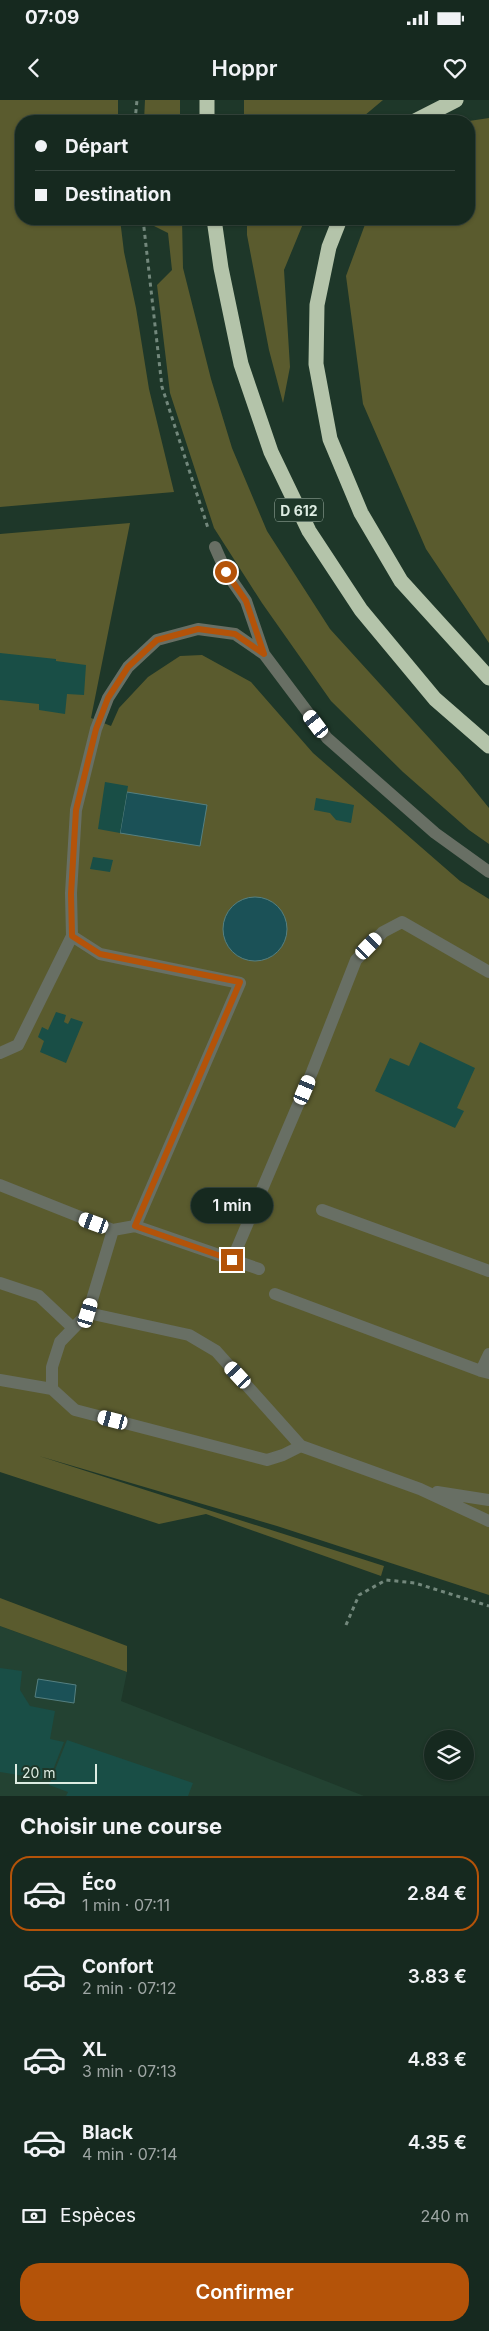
<!DOCTYPE html>
<html lang="fr">
<head>
<meta charset="utf-8">
<style>
	:root { --surface:#16291f; --page:#1f3128; --text:#f1f3f6; --muted:#9ea6a4; --line:#35453d; --accent:#b45309 }
	body { margin:0; font-family:Inter,sans-serif; background:var(--page); color:var(--text); height:100vh; display:flex; flex-direction:column; font-size:19px; white-space:nowrap }
	* { box-sizing:border-box; margin:0 }
	p { font-size:16px; color:var(--muted) }
	.icon { flex:none; width:28px; height:28px; fill:none; stroke:currentColor; stroke-width:2; stroke-linecap:round; stroke-linejoin:round }
	.map { position:relative; height:1696px; overflow:hidden }
	.sheet { display:flex; flex-direction:column; background:var(--surface); flex:1 }
	.sheet>* { flex:none }
	.top-card { position:absolute; left:15px; top:15px; width:460px; height:110px; border-radius:20px; box-shadow:0 1px 4px #0004,0 0 0 1px var(--line); display:grid; align-content:center; height:110px; padding:0 20px; background:var(--surface) }
	.controls { position:absolute; left:424px; top:1630px; display:grid; gap:10px }
	.controls a { display:grid; place-items:center; width:50px; height:50px; border-radius:50%; background:var(--surface); box-shadow:0 1px 4px #0004,0 0 0 1px var(--line); font-size:25px }
	.scale { position:absolute; left:15px; bottom:12px; width:82px; box-sizing:border-box; padding-left:5px; border:2px solid #ddece2; border-top:0; font-size:14px; line-height:18px; white-space:nowrap; color:#ddece2; -webkit-text-stroke:4px #1e3729; paint-order:stroke }
	.end { position:absolute; width:22px; height:22px; margin:-11px; border:6px solid #b45309; background:#fff; box-shadow:0 0 0 2px #fff }
	.from { border-radius:50% }
	.bubble { position:absolute; height:35px; border-radius:18px; background:var(--surface); box-shadow:0 1px 4px #0004,0 0 0 1px var(--line); font-size:16px; font-weight:600; line-height:35px; text-align:center }
	.car { position:absolute; width:15px; height:30px; margin:-15px -8px; border-radius:6px; box-shadow:0 0 4px 1px #0007; background:linear-gradient(#fff 24%,#345 0 40%,#fff 0 76%,#345 0 86%,#fff 0) }
	.top-card b { display:flex; align-items:center; gap:18px; height:48px; font-size:19px }
	.top-card b+b { border-top:1px solid var(--line) }
	.top-card i { width:12px; height:12px; background:var(--text) }
	ul { padding:0; list-style:none }
	li { display:flex; align-items:center; gap:15px; height:75px; margin:0 10px 8px; padding:0 10px; border:2px solid transparent; border-radius:20px }
	li div { flex:1 }
	li b { display:block; font-size:19px }
	li em { font-style:normal; font-weight:600 }
	li.on { border-color:var(--accent) }
	li>.icon { width:45px; height:45px; stroke-width:1.5 }
	h2 { padding:0 20px; font-size:22px; line-height:60px }
	.pay { display:flex; align-items:center; gap:12px; height:55px; padding:0 20px; font-size:19px }
	.pay p { margin-inline-start:auto }
	.primary-button { display:flex; gap:10px; margin-top:auto; padding:10px 20px }
	.primary-button a { flex:1; height:58px; border-radius:20px; background:var(--accent); color:#fff; font-size:20px; font-weight:600; line-height:58px; text-align:center }
	.status { display:flex; justify-content:space-between; align-items:center; height:35px; padding:0 25px; background:var(--surface); direction:ltr }
	.status svg { height:14px; fill:currentColor }
	header { display:flex; justify-content:space-between; align-items:center; height:65px; padding:0 20px; background:var(--surface); font-size:22px; font-weight:600 }
	.map>svg:first-child { display:block }
	.built { fill:#234232 }
	.green { fill:#5a5b2e }
	.water { fill:#1b5157; stroke:#558081 }
	.building { fill:#194e46 }
	.lines { fill:none; stroke-linecap:round; stroke-linejoin:round }
	.path { stroke:#73887c; stroke-width:3; stroke-dasharray:4 4; stroke-linecap:butt }
	.minor { stroke:#686f64; stroke-width:12 }
	.highway { stroke:#b4c4aa; stroke-width:15 }
	.route { stroke:#b45309; stroke-width:6 }
	.labels { text-anchor:middle; dominant-baseline:central; stroke-width:4; stroke-linejoin:round; paint-order:stroke }
	.shield { fill:#1e3729; stroke:#a4b6aa; stroke-width:1 }
	.shield-label { font-size:14px; font-weight:bold; fill:#ddece2 }
</style>
</head>
<body>
<div class="status"><b>07:09</b><svg viewBox="0 0 49 12"><path d="M0 12V9h3v3zM5 12V6h3v6zM10 12V3h3v9zM15 12V0h3v12zM26 1h20v11H26zM47 4h2v5h-2z"/></svg></div>
<header><svg class="icon" aria-label="back" viewBox="0 0 24 24"><path d="M15 5l-7 7 7 7"/></svg>Hoppr<svg class="icon" aria-label="heart" viewBox="0 0 24 24"><path d="M12 20l-8-8c-3-5 5-10 8-4 3-6 11-1 8 4z"/></svg></header>
<div class="map">
<svg width="489" height="1696" viewBox="0 0 489 1696">
	<rect width="100%" height="100%" fill="#1e3729"/>
	<!-- built -->
	<path class="built" d="M0,1526L127,1572L121,1601L364,1696H0Z"/>
	<!-- green -->
	<path class="green" d="M0,0H118V21H21V119H120L124,152L136,208L149,289L174,392L0,407Z
		M145,0H180V21H144Z
		M244,0H383L358,21H244Z
		M489,18V543L426,449L363,304L346,176L367,119H469V21Z
		M152,119H182L183,168L211,279L232,348L267,431L330,529L460,672L489,708V744L469,730L403,672L331,601L262,503L214,428L170,293L157,185L172,170L168,133L154,126Z
		M247,119H305L284,170L290,267L283,303L269,250L247,135Z
		M130,423L91,618L111,626L119,608L148,577L180,556L202,555L251,582L313,653L460,781L489,799V1495L277,1426L39,1356L384,1466L381,1476L206,1414L159,1424L0,1372V434Z
		M0,1498L127,1546V1572L0,1526Z"/>
	<!-- water -->
	<path class="water" d="M127,692L207,705L200,746L120,733Z
		M223 829a32 32 0 1 1 64 0a32 32 0 1 1-64 0Z
		M38,1579L76,1585L74,1603L35,1597Z"/>
	<!-- building -->
	<path class="building" d="M0,553L56,559V561L86,565L84,595L67,594L65,614L39,610V604L0,600Z
		M105,682L128,686L120,733L98,729Z
		M316,698L354,705L351,723L336,720L330,713L314,710Z
		M93,757L113,760L110,772L90,769Z
		M56,912L66,915L64,922L68,924L71,918L83,922L66,963L40,952L44,941L38,937L42,927L48,930Z
		M420,942L475,968L457,1008L464,1011L455,1028L375,991L390,958L409,966Z
		M0,1568L22,1571L20,1590L30,1606L55,1611L50,1639L64,1642L49,1680L0,1672Z
		M67,1640L193,1683L188,1696H66L68,1692L49,1685Z"/>
	<g class="lines">
		<!-- path -->
		<path class="path" d="M135,21L137,0
			M143,119L162,287L208,428
			M346,1525L359,1495L386,1480L415,1483L489,1506"/>
		<!-- minor -->
		<path class="minor" d="M215,447L226,472L246,501L264,554L327,638L435,733L489,772
			M0,953L18,945L72,836
			M0,1085L113,1130
			M322,1110L489,1171
			M135,1126L240,883L100,854L72,836L71,793L76,710L96,629L108,598L128,567L157,540L198,529L235,534L264,554
			M232,1160L312,972L356,860L383,832L402,822L489,872
			M0,1183L39,1196L73,1228
			M275,1194L481,1271
			M88,1213L189,1235L216,1251L301,1346L420,1389L489,1421
			M489,1254L481,1271L489,1273
			M0,1280L52,1289L75,1310L267,1360L283,1355L301,1346
			M52,1289V1267L60,1242L88,1213L113,1130L135,1126L259,1169
			M437,1392L489,1400"/>
		<!-- highway -->
		<path class="highway" d="M207,21V0
			M415,21L456,0
			M214,119L221,168L241,264L271,352L309,431L361,510L435,599L489,646
			M340,119L329,147L317,205L316,264L330,339L361,413L401,481L489,578"/>
	</g>
	<g class="lines">
		<!-- route -->
		<path class="route" d="M226,472L246,501L264,554L235,534L198,529L157,540L128,567L108,598L96,629L76,710L71,794L72,836L100,854L240,882L135,1126L232,1160"/>
	</g>
	<g class="labels">
		<!-- shield labels -->
		<rect class="shield" x="275" y="398.5" width="48" height="23" rx="4"/>
		<g class="shield-label">
			<text x="299" y="410">D 612</text>
		</g>
	</g>
</svg>
<div class="controls">
<a><svg class="icon" aria-label="layers" viewBox="0 0 24 24"><path d="M12 4l9 5-9 5-9-5zM3 14l9 5 9-5"/></svg></a>
</div>
<div class="scale">20 m</div>
<i class="end from" style="left:226px;top:472px"></i>
<i class="end" style="left:232px;top:1160px"></i>
<div class="bubble" style="left:191px;top:1088px;width:82px">1 min</div>
<i class="car" style="left:316px;top:624px;rotate:323deg"></i>
<i class="car" style="left:369px;top:846px;rotate:44deg"></i>
<i class="car" style="left:305px;top:990px;rotate:23deg"></i>
<i class="car" style="left:94px;top:1123px;rotate:290deg"></i>
<i class="car" style="left:88px;top:1213px;rotate:17deg"></i>
<i class="car" style="left:238px;top:1275px;rotate:317deg"></i>
<i class="car" style="left:113px;top:1320px;rotate:285deg"></i>
<div class="top-card">
<b><i class="from"></i>Départ</b>
<b><i></i>Destination</b>
</div>
</div>
<section class="sheet">
<h2>Choisir une course</h2>
<ul>
<li class="on"><svg class="icon" aria-label="car" viewBox="0 0 24 24"><path d="M5 17H2v-5l4-1 3-4h7l3 4 3 1v5h-3M9 17h6M6 11h13"/><circle cx="7" cy="17" r="2"/><circle cx="17" cy="17" r="2"/></svg><div><b>Éco</b><p>1 min · 07:11</p></div><em>2.84 €</em></li>
<li><svg class="icon" aria-label="car" viewBox="0 0 24 24"><path d="M5 17H2v-5l4-1 3-4h7l3 4 3 1v5h-3M9 17h6M6 11h13"/><circle cx="7" cy="17" r="2"/><circle cx="17" cy="17" r="2"/></svg><div><b>Confort</b><p>2 min · 07:12</p></div><em>3.83 €</em></li>
<li><svg class="icon" aria-label="car" viewBox="0 0 24 24"><path d="M5 17H2v-5l4-1 3-4h7l3 4 3 1v5h-3M9 17h6M6 11h13"/><circle cx="7" cy="17" r="2"/><circle cx="17" cy="17" r="2"/></svg><div><b>XL</b><p>3 min · 07:13</p></div><em>4.83 €</em></li>
<li><svg class="icon" aria-label="car" viewBox="0 0 24 24"><path d="M5 17H2v-5l4-1 3-4h7l3 4 3 1v5h-3M9 17h6M6 11h13"/><circle cx="7" cy="17" r="2"/><circle cx="17" cy="17" r="2"/></svg><div><b>Black</b><p>4 min · 07:14</p></div><em>4.35 €</em></li>
</ul>
<div class="pay"><svg class="icon" aria-label="cash" viewBox="0 0 24 24"><path d="M3 7h18v10H3z"/><circle cx="12" cy="12" r="2"/></svg>Espèces<p>240 m</p></div>
<div class="primary-button"><a>Confirmer</a></div>
</section>
</body>
</html>
